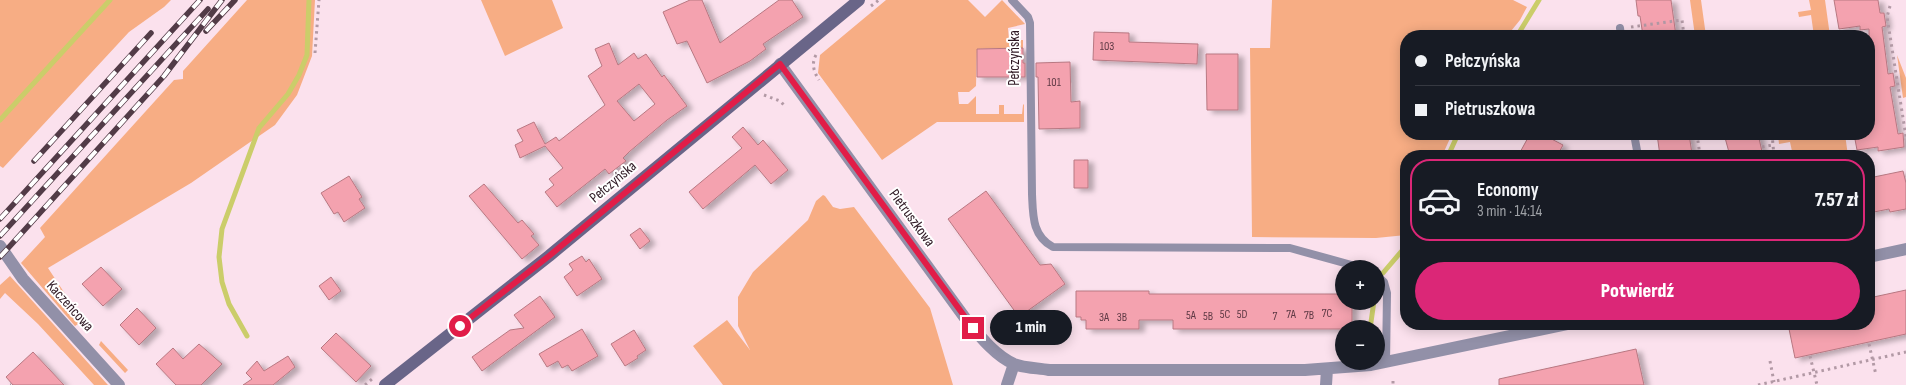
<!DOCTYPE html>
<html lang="pl">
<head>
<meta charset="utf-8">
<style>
	:root { --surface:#171b24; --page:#20242c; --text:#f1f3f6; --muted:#9ea1a6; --line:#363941; --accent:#db2777 }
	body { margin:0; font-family:"Sofia Sans Condensed",sans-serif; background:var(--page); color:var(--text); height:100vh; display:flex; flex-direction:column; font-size:19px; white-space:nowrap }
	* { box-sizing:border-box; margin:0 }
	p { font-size:16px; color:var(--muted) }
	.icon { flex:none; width:28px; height:28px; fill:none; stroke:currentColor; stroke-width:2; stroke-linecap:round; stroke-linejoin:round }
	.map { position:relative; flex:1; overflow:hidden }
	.side { position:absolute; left:1400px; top:150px; width:475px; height:180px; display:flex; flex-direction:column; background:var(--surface); border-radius:20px; box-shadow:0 2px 12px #0003 }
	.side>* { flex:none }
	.guide { position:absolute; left:1400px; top:30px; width:475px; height:110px; border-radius:20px; box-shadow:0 2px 12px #0003; display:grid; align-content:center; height:110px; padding:0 15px; background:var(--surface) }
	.controls { position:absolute; left:1335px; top:260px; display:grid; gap:10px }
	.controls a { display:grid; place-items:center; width:50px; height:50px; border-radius:50%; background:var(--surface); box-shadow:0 2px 12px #0003; font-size:25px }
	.end { position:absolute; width:22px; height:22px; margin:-11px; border:6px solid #e11d48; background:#fff; box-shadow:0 0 0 2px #fff }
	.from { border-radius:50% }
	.bubble { position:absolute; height:35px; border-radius:18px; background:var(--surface); box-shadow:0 2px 12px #0003; font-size:16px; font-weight:800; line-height:35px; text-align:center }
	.guide b { display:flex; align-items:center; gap:18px; height:48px; font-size:19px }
	.guide b+b { border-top:1px solid var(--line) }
	.guide i { width:12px; height:12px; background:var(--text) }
	ul { padding:9px 0 0; list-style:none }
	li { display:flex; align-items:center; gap:15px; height:82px; margin:0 10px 8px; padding:0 5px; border:2px solid var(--line); border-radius:20px }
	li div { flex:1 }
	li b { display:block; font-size:19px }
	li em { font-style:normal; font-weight:800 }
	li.active { border-color:var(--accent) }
	li>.icon { width:45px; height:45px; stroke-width:1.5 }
	.primary-button { display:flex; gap:10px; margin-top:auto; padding:10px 15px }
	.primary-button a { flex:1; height:58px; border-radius:30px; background:var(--accent); color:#fff; font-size:20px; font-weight:800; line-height:58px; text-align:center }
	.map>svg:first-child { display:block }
	.green { fill:#f7ad84 }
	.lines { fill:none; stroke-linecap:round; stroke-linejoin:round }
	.stream { stroke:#cbcd6a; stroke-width:5 }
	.building { fill:#f4a2af; stroke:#b87882; fill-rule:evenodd; filter:url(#shadow) }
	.path { stroke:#b299a5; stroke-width:3; stroke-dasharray:2.5 4; stroke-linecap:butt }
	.service { stroke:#9290a8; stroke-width:8 }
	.minor { stroke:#9290a8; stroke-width:12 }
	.tertiary { stroke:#9290a8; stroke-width:12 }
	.secondary { stroke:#696588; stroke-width:12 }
	.rail-casing { stroke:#523b47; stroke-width:5.5 }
	.rail { stroke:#fff; stroke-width:4; stroke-dasharray:11; stroke-linecap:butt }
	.route { stroke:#e11d48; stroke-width:6 }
	.labels { text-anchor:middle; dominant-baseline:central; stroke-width:4; stroke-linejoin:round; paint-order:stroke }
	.number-label { font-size:12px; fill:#5f3a45 }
	.street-label { font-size:15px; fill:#2d1722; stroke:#fff }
</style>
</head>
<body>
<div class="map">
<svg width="1906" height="385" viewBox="0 0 1906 385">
	<defs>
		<filter id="shadow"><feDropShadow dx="5.5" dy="3" stdDeviation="2.5" flood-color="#0004"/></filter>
	</defs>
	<rect width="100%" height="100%" fill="#fbe1ed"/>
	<!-- green -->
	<path class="green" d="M0,0H171L164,7L129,32L3,168L0,166Z
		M247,0H315L312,56L297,95L275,125L191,183L48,268L83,321L75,326L21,263L45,237L40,228L174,80L183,79V71Z
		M481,0H552L563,28L505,56Z
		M886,0H968L985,17L1002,0L1025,24L1008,28L1009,40H1023V48L977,49L976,86L969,92H958L959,104H968L976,96V114H999V105H1004V114H1022L1023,105L1024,104V122H937L882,160L818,73L820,55Z
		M1272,0H1513L1527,7L1520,20L1507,36H1406V134H1452L1442,156H1406V235L1376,238L1252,237L1250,48H1270Z
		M1690,0H1701L1706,36H1695Z
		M1809,0H1825L1830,36H1814L1811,15L1799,17L1798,12L1811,10Z
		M1897,55L1906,78V97L1903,98Z
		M1778,134H1845L1848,156H1793L1790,142L1779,144Z
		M823,195L825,196L833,207L840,209L854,207L930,308L953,385H723L693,346L727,320L750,350L738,326V297L753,272L808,220L816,201Z
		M10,276L108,385H94L38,324L5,293L0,299V285Z
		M101,341L128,370L125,373L99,345Z"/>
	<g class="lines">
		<!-- stream -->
		<path class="stream" d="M1517,36L1539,0
			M0,120L110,0
			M1448,156L1458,134
			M1383,273L1406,246
			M1376,288L1377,286
			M1370,329L1374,301
			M247,336L229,304L222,282L219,257L222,229L259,128L288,94L299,75L307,55L309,0"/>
	</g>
	<!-- building -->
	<path class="building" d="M690,0H702L720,43L779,0H792L803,17L763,44L766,49L750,61L707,83L687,41L677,44L663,12Z
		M1636,0H1671L1676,36H1643L1640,16H1638Z
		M1834,0H1878L1880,13H1884L1886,26L1882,27L1888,74L1893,73L1895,86L1890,87L1898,134L1903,133L1904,147L1878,151V147L1857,150L1854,134H1869V114L1874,113L1869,87V29L1860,30V26L1839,29Z
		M1094,32L1129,33V42L1198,44L1197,64L1093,60Z
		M609,43L618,65L634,53L638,59L646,54L662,77L664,75L687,106L667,120L629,152L623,158L626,161L618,167L609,174L605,169L557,207L545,192L554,185L549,179L563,168L545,146L520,158L515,145L523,141L517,130L534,122L545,144L556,137L559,141L605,105L588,76L602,66L595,49ZM639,84L655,104L634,121L617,101Z
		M1023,48V63H1025V77H977V49Z
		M1206,54H1238V110H1207Z
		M1070,62L1071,102L1080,101V128L1039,129L1038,77H1036V63Z
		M743,127L758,145L763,140L788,170L771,184L755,165L703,209L689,192L742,148L732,137Z
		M1530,134H1542L1563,145L1557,156H1518Z
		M1657,134H1689L1692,154L1660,156Z
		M1724,134H1758L1763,156H1730Z
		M1074,160H1088V188H1074Z
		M1903,171L1906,183V209L1890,212L1889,209L1869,213V178Z
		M349,176L362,197L359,199L365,208L344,222L338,212L334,214L321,193Z
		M484,184L518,223L522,220L534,234L531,236L539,245L522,259L469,196Z
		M986,191L1040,265L1051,264L1065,284L1019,317L948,219Z
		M640,228L650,241L640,249L630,235Z
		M582,256L586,262L589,259L602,279L577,296L564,277L573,270L569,264Z
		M101,267L122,289L103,306L82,284Z
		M331,277L341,291L329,300L319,286Z
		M1906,290V334L1795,358L1788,324H1869V298Z
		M1076,291H1149V294H1344V301H1352V329H1173V320H1139V329H1086V320H1081V317H1076Z
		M540,296L555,317L482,371L472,357L510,330L524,328L514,315Z
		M137,308L156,328L139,345L120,325Z
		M582,329L598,356L572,371L568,365L562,368L558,361L547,367L539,354Z
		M634,330L646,350L637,356L638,358L625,366L611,344Z
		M336,333L371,366L356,382L321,348Z
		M199,344L222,364L201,385H176L156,364L173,348L183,359Z
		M1636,349L1644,385H1499V379Z
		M33,352L64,385H13L6,377Z
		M288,356L295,367L273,385H243L252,379L246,373L257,361L264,371Z"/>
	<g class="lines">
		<!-- path -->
		<path class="path" d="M871,6L879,0
			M1890,6L1887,17L1906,137
			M1631,27L1682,20L1684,36
			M315,53L319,0
			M816,55C811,64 814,72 819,80
			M764,95L780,101L786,107
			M1697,134L1700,156
			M1772,134L1774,156
			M1762,147L1773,145
			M1782,156L1793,155
			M1761,324L1762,325
			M1869,344L1876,375
			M1810,356L1817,385
			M1770,361L1774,382
			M1393,381V385
			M10,385H11
			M365,385L372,379
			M1758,385L1906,352"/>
		<!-- service -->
		<path class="service" d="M1012,0L1028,17L1030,23L1032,194C1033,215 1032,236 1053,247L1290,248L1366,269
			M1620,28L1621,36
			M1634,134L1638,156
			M1376,275L1384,282L1387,293L1386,363"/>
		<!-- minor -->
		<path class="minor" d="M780,64L965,318C979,335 994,355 1014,364C1024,368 1038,368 1049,370H1305L1371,365L1568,324
			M1869,257L1906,249
			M1007,385L1014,364
			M1326,385L1327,369"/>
		<!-- tertiary -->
		<path class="tertiary" d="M0,246L23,279L119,385"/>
		<!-- secondary -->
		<path class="secondary" d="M385,385L549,256L859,0"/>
		<!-- rail casing -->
		<g class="rail-casing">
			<path id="rail" d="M206,31L235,0
				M34,161L151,33
				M0,219L200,0
				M0,236L208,9
				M0,257L164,76L222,0"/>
		</g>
		<!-- rail -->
		<use href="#rail" class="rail"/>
	</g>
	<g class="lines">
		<!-- route -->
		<path class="route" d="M460,326L549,256L780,64L973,328"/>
	</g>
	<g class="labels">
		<!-- number labels -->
		<g class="number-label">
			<text x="1107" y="46">103</text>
			<text x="1054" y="82">101</text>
			<text x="1327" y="313">7C</text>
			<text x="1225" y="314">5C</text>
			<text x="1242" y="314">5D</text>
			<text x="1291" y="314">7A</text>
			<text x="1191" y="315">5A</text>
			<text x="1309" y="315">7B</text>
			<text x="1208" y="316">5B</text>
			<text x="1275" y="316">7</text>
			<text x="1104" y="317">3A</text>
			<text x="1122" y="317">3B</text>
		</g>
		<!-- street labels -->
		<g class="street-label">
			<text transform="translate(1014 58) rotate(-90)">Pełczyńska</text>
			<text transform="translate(613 182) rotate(-40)">Pełczyńska</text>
			<text transform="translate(912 218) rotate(54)">Pietruszkowa</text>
			<text transform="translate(70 306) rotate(48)">Kaczeńcowa</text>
		</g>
	</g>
</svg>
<div class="controls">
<a>+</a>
<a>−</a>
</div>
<i class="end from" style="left:460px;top:326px"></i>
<i class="end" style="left:973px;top:328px"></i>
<div class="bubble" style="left:990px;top:310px;width:82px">1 min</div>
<div class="guide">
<b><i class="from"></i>Pełczyńska</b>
<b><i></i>Pietruszkowa</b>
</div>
<section class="side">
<ul>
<li class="active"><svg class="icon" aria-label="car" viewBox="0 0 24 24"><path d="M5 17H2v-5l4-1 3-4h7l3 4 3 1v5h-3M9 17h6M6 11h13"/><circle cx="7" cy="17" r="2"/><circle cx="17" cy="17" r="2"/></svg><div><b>Economy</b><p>3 min · 14:14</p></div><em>7.57 zł</em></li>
</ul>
<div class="primary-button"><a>Potwierdź</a></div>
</section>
</div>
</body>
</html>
